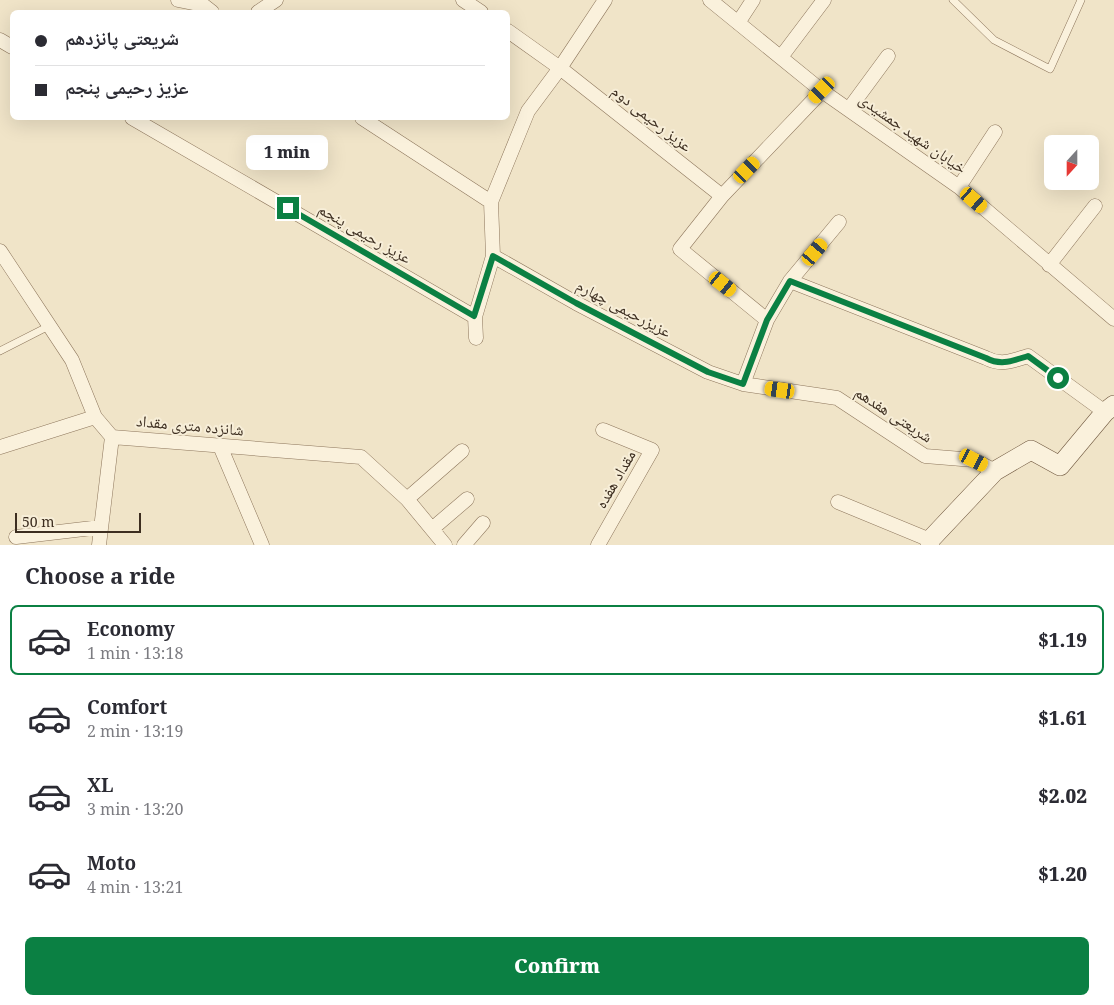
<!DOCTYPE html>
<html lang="en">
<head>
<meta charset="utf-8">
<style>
	:root { --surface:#fff; --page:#f2f2f3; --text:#2b2b33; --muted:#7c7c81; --line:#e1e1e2; --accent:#0b8043 }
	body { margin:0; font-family:"Noto Serif","Noto Naskh Arabic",serif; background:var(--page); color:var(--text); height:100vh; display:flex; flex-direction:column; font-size:19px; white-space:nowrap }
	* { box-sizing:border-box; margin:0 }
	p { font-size:16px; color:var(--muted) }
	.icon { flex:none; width:28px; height:28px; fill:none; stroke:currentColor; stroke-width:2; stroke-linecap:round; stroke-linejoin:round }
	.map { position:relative; height:545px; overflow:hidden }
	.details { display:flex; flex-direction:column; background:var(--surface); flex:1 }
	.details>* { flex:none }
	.top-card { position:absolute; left:10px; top:10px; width:500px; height:110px; border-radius:8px; box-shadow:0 5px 20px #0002; display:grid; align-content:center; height:110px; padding:0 25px; background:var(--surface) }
	.needle { width:32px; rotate:201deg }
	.controls { position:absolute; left:1044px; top:135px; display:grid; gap:10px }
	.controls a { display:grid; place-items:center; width:55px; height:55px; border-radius:8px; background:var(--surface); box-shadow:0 5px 20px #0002; font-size:25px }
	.scale { position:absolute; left:15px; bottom:12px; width:126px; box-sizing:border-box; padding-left:5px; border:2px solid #3d2e20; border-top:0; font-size:14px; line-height:18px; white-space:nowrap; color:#3d2e20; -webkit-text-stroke:4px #f7eed8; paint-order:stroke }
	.end { position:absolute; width:22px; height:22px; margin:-11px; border:6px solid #0b8043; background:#fff; box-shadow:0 0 0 2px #fff }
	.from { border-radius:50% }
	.bubble { position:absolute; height:35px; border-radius:8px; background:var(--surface); box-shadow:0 5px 20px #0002; font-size:16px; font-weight:800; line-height:35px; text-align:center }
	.car { position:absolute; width:15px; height:30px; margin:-15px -8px; border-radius:6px; box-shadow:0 0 4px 1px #0007; background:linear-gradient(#f5c518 24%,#345 0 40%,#f5c518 0 76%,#345 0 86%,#f5c518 0) }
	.top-card b { display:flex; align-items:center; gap:18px; height:48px; font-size:19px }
	.top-card b+b { border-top:1px solid var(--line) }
	.top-card i { width:12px; height:12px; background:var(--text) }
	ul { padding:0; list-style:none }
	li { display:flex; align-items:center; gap:15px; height:70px; margin:0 10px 8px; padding:0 15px; border:2px solid transparent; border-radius:8px }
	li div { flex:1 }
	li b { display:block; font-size:19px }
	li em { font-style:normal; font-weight:800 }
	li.active { border-color:var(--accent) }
	li>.icon { width:45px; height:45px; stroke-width:1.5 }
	h2 { padding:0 25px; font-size:22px; line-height:60px }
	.primary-button { display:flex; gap:10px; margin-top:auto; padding:10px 25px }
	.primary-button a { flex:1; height:58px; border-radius:8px; background:var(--accent); color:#fff; font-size:20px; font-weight:800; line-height:58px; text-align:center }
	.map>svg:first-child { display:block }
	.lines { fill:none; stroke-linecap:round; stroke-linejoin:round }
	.lane-casing { stroke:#8d765c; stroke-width:8 }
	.street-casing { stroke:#8d765c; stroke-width:15 }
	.secondary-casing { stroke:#6f573f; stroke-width:20 }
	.lane { stroke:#faf1dc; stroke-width:7 }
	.street { stroke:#faf1dc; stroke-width:14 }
	.secondary { stroke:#faf1dc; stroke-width:19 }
	.route { stroke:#0b8043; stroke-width:6 }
	.labels { text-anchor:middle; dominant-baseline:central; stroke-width:4; stroke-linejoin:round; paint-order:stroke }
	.street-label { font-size:16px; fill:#3d2e20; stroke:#f7eed8 }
</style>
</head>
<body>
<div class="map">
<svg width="1114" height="545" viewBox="0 0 1114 545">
	<rect width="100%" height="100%" fill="#f0e4c8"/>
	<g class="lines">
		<!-- lane casing -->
		<g class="lane-casing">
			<path id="lane" d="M953,0L994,40L1050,69L1081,0
				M0,351L49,326"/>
		</g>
		<!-- street casing -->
		<g class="street-casing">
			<path id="street" d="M178,0L203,5L212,12
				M463,0L481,12
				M710,0L822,91L959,187L1114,319
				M258,12L276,0
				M738,23L753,0
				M508,31L560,68L722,196
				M0,40L12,47
				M781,57L824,0
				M849,109L888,56
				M132,118L475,317
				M362,118L491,202
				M959,187L995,132
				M0,251L72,360L95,417L112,437L361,457L407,499L445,545
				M493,256L576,303L708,372L743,384L837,398L925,456L974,460L995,471
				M1049,265L1095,206
				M790,281L986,358C1001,366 1012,361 1028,356L1105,412
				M767,320L790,281L839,222
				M476,338L475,317L493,256L491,202L528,111L560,68L605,0
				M743,384L767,320L680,249L722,196L822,91
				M220,446L262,545
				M0,447L95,417
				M407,499L462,451
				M838,502L930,540
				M432,529L467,499
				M16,537L101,527
				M99,545L112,437
				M464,545L483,523
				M598,545L652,450L603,430"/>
		</g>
		<!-- secondary casing -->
		<g class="secondary-casing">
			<path id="secondary" d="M930,545V540L995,471L1031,450L1060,466L1105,412L1114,405"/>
		</g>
		<!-- lane -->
		<use href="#lane" class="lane"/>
		<!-- street -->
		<use href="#street" class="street"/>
		<!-- secondary -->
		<use href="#secondary" class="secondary"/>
	</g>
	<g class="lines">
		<!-- route -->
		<path class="route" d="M288,208L474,316L493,256L576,303L708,372L743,384L767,320L790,281L986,358C1001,366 1012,361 1028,356L1058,378"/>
	</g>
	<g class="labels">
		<!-- street labels -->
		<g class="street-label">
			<text transform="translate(652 118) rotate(38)">عزیز رحیمی دوم</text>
			<text transform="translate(913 133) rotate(35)">خیابان شهید جمشیدی</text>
			<text transform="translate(365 233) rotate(30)">عزیز رحیمی پنجم</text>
			<text transform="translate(624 308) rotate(28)">عزیزرحیمی چهارم</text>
			<text transform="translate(894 414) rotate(33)">شریعتی هفدهم</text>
			<text transform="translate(190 425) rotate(5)">شانزده متری مقداد</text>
			<text transform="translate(615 479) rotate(-60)">مقداد هفده</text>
		</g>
	</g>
</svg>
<div class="controls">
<a><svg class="needle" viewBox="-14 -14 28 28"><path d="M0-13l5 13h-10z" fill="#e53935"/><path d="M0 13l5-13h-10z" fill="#7c7c81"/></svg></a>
</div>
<div class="scale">50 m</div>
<i class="end from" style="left:1058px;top:378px"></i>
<i class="end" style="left:288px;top:208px"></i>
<div class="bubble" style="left:246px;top:135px;width:82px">1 min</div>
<i class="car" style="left:822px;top:90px;rotate:224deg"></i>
<i class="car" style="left:747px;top:170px;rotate:44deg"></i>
<i class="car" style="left:974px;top:200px;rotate:131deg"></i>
<i class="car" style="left:815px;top:252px;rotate:40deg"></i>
<i class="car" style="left:723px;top:284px;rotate:129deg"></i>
<i class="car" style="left:780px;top:390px;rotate:278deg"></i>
<i class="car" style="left:974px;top:460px;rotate:117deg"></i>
<div class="top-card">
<b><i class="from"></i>شریعتی پانزدهم</b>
<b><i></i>عزیز رحیمی پنجم</b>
</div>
</div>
<section class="details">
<h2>Choose a ride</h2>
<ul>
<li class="active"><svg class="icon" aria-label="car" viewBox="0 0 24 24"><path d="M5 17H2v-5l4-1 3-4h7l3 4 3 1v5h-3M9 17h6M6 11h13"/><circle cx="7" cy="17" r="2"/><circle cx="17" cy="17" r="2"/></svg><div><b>Economy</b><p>1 min · 13:18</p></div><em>$1.19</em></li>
<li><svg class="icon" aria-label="car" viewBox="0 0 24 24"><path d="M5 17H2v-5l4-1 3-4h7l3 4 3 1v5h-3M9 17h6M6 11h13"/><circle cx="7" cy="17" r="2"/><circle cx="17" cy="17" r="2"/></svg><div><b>Comfort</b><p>2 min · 13:19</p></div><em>$1.61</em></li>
<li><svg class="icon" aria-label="car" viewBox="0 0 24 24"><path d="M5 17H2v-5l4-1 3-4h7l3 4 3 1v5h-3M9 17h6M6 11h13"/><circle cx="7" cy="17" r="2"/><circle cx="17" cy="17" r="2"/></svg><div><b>XL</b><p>3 min · 13:20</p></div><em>$2.02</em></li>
<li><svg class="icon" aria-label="car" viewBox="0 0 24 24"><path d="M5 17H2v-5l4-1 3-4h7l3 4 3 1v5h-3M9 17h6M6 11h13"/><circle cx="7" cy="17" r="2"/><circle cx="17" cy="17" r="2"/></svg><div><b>Moto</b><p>4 min · 13:21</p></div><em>$1.20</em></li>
</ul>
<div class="primary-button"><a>Confirm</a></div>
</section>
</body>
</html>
